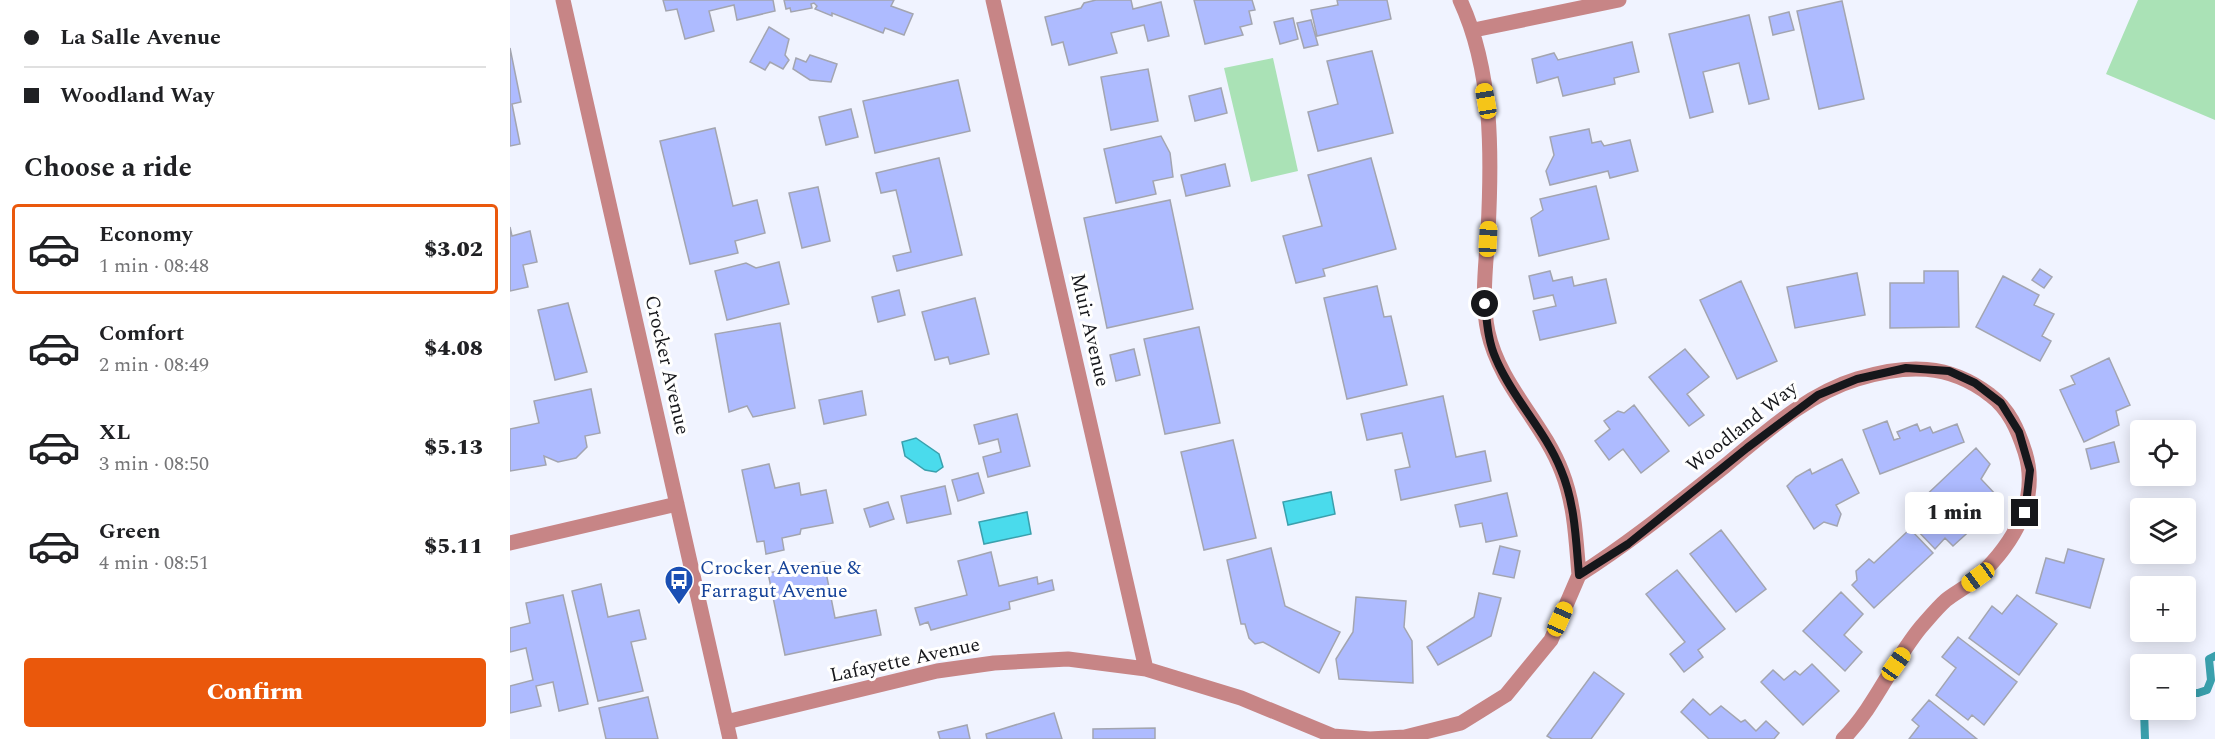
<!DOCTYPE html>
<html lang="en">
<head>
<meta charset="utf-8">
<style>
	:root { --surface:#fff; --page:#f2f2f2; --text:#202124; --muted:#757577; --line:#e0e0e0; --accent:#ea580c }
	body { margin:0; font-family:Spectral,serif; background:var(--page); color:var(--text); height:100vh; display:flex; flex-direction:column; font-size:22px; white-space:nowrap }
	* { box-sizing:border-box; margin:0 }
	p { font-size:20px; color:var(--muted) }
	.icon { flex:none; width:33px; height:33px; fill:none; stroke:currentColor; stroke-width:2; stroke-linecap:round; stroke-linejoin:round }
	.map { position:relative; flex:1; overflow:hidden }
	.drawer { display:flex; flex-direction:column; background:var(--surface); width:510px }
	.drawer>* { flex:none }
	.hud { display:grid; align-content:center; height:132px; padding:0 24px; background:var(--surface) }
	.buttons { position:absolute; left:1620px; top:420px; display:grid; gap:12px }
	.buttons a { display:grid; place-items:center; width:66px; height:66px; border-radius:6px; background:var(--surface); box-shadow:0 3px 15px #0003; font-size:30px }
	.end { position:absolute; width:27px; height:27px; margin:-14px; border:8px solid #16171b; background:#fff; box-shadow:0 0 0 3px #fff }
	.from { border-radius:50% }
	.bubble { position:absolute; height:42px; border-radius:6px; background:var(--surface); box-shadow:0 3px 15px #0003; font-size:20px; font-weight:800; line-height:42px; text-align:center }
	.car { position:absolute; width:18px; height:36px; margin:-18px -9px; border-radius:8px; box-shadow:0 0 4px 2px #0007; background:linear-gradient(#f5c518 24%,#345 0 40%,#f5c518 0 76%,#345 0 86%,#f5c518 0) }
	.hud b { display:flex; align-items:center; gap:21px; height:57px; font-size:22px }
	.hud b+b { border-top:2px solid var(--line) }
	.hud i { width:15px; height:15px; background:var(--text) }
	ul { padding:0; list-style:none }
	li { display:flex; align-items:center; gap:18px; height:90px; margin:0 12px 9px; padding:0 12px; border:3px solid transparent; border-radius:6px }
	li div { flex:1 }
	li b { display:block; font-size:22px }
	li em { font-style:normal; font-weight:800 }
	li.on { border-color:var(--accent) }
	li>.icon { width:54px; height:54px; stroke-width:1.5 }
	h2 { padding:0 24px; font-size:27px; line-height:72px }
	.primary-button { display:flex; gap:12px; margin-top:auto; padding:12px 24px }
	.primary-button a { flex:1; height:69px; border-radius:6px; background:var(--accent); color:#fff; font-size:24px; font-weight:800; line-height:69px; text-align:center }
	main { display:flex; flex:1; min-height:0 }
	.map>svg:first-child { display:block }
	.green { fill:#aae2b6 }
	.water { fill:#4adbec; stroke:#3aa0ad; stroke-width:1.5 }
	.lines { fill:none; stroke-linecap:round; stroke-linejoin:round }
	.stream { stroke:#3aa0ad; stroke-width:8 }
	.building { fill:#aebbff; stroke:#a3a5b0; stroke-width:1.5 }
	.minor { stroke:#c78586; stroke-width:15 }
	.route { stroke:#16171b; stroke-width:8 }
	.labels { text-anchor:middle; dominant-baseline:central; stroke-width:6; stroke-linejoin:round; paint-order:stroke }
	.street-label { font-size:20px; fill:#16171b; stroke:#fff }
	.transit-label { font-size:20px; fill:#164399; stroke:#fff; text-anchor:start }
</style>
</head>
<body>
<main>
<section class="drawer">
<div class="hud">
<b><i class="from"></i>La Salle Avenue</b>
<b><i></i>Woodland Way</b>
</div>
<h2>Choose a ride</h2>
<ul>
<li class="on"><svg class="icon" aria-label="car" viewBox="0 0 24 24"><path d="M5 17H2v-5l4-1 3-4h7l3 4 3 1v5h-3M9 17h6M6 11h13"/><circle cx="7" cy="17" r="2"/><circle cx="17" cy="17" r="2"/></svg><div><b>Economy</b><p>1 min · 08:48</p></div><em>$3.02</em></li>
<li><svg class="icon" aria-label="car" viewBox="0 0 24 24"><path d="M5 17H2v-5l4-1 3-4h7l3 4 3 1v5h-3M9 17h6M6 11h13"/><circle cx="7" cy="17" r="2"/><circle cx="17" cy="17" r="2"/></svg><div><b>Comfort</b><p>2 min · 08:49</p></div><em>$4.08</em></li>
<li><svg class="icon" aria-label="car" viewBox="0 0 24 24"><path d="M5 17H2v-5l4-1 3-4h7l3 4 3 1v5h-3M9 17h6M6 11h13"/><circle cx="7" cy="17" r="2"/><circle cx="17" cy="17" r="2"/></svg><div><b>XL</b><p>3 min · 08:50</p></div><em>$5.13</em></li>
<li><svg class="icon" aria-label="car" viewBox="0 0 24 24"><path d="M5 17H2v-5l4-1 3-4h7l3 4 3 1v5h-3M9 17h6M6 11h13"/><circle cx="7" cy="17" r="2"/><circle cx="17" cy="17" r="2"/></svg><div><b>Green</b><p>4 min · 08:51</p></div><em>$5.11</em></li>
</ul>
<div class="primary-button"><a>Confirm</a></div>
</section>
<div class="map">
<svg width="1705" height="739" viewBox="0 0 1705 739">
	<rect width="100%" height="100%" fill="#f0f3ff"/>
	<!-- green -->
	<path class="green" d="M1628,0H1705V120L1596,74Z
		M763,58L788,171L741,182L714,68Z"/>
	<!-- water -->
	<path class="water" d="M406,438L429,454L433,467L426,472L415,470L395,456L392,442Z
		M821,492L825,514L778,525L773,502Z
		M517,512L521,534L474,544L469,522Z"/>
	<g class="lines">
		<!-- stream -->
		<path class="stream" d="M1676,693H1688L1697,690L1701,680L1699,659L1705,656
			M1634,710L1635,739"/>
	</g>
	<!-- building -->
	<path class="building" d="M153,0H263L265,11L227,20L224,5L199,11L204,31L175,39L167,9L156,11Z
		M274,0H384L381,6L403,14L394,35L375,28L373,33L322,13V16L305,9L307,6L304,3L301,4L302,8L281,12L280,8L276,9Z
		M586,0H621L623,9L651,2L659,36L638,41L634,25L601,33L607,53L559,65L553,42L542,45L535,17L571,8L574,3Z
		M684,0H742L745,10L739,11L742,24L730,27L733,35L695,44Z
		M827,0H877L881,19L807,36L801,10L828,5Z
		M1332,1L1354,99L1309,109L1287,11Z
		M1279,12L1284,30L1263,35L1259,17Z
		M1239,15L1259,99L1239,104L1229,63L1193,72L1203,112L1180,118L1159,34Z
		M783,18L788,39L770,44L764,22Z
		M801,20L808,45L794,48L787,23Z
		M259,27L279,39L275,55L279,60L273,69L260,62L255,70L240,62Z
		M1122,42L1129,72L1104,78L1105,84L1053,96L1048,77L1027,83L1022,59L1044,53L1048,60Z
		M0,48L11,102L2,104L10,144L0,146Z
		M862,51L883,133L808,151L798,112L828,104L817,61Z
		M300,55L327,64L321,82L300,80L283,69L286,58L296,62Z
		M638,69L648,121L601,130L591,77Z
		M448,80L460,131L365,153L353,101Z
		M711,88L717,113L685,121L679,96Z
		M341,109L348,137L316,145L309,117Z
		M205,128L223,206L247,200L255,233L225,241L228,253L180,264L150,141Z
		M1079,129L1082,143L1091,141L1094,146L1120,140L1128,171L1100,178L1098,171L1040,185L1036,171L1044,155L1040,137Z
		M651,136L660,153L663,177L643,181L646,194L606,203L594,149Z
		M429,158L452,255L387,271L383,256L401,252L386,190L371,193L366,173Z
		M861,158L886,249L813,269L815,276L786,283L773,236L812,226L798,175Z
		M715,164L720,186L676,196L671,175Z
		M1086,186L1099,239L1029,256L1021,218L1033,210L1030,199Z
		M308,187L320,241L292,248L279,193Z
		M660,200L683,309L597,328L574,218Z
		M0,227L2,236L20,231L27,262L13,265L18,287L0,291Z
		M269,262L279,304L217,320L205,271L236,263L246,268Z
		M1530,269L1542,277L1534,288L1522,280Z
		M1040,271L1043,281L1062,277L1064,286L1096,279L1106,323L1030,340L1023,311L1046,306L1043,295L1024,299L1019,276Z
		M1414,271H1448L1449,327L1380,328V283H1414Z
		M1347,273L1355,315L1285,328L1277,287Z
		M1493,276L1529,295L1524,305L1544,314L1532,336L1541,341L1530,361L1466,327Z
		M1231,281L1267,361L1227,379L1190,300Z
		M867,286L874,317L881,316L897,385L837,399L814,298Z
		M389,290L395,315L368,322L362,297Z
		M465,298L479,354L440,364L438,357L425,360L412,312Z
		M58,303L77,372L45,380L28,310Z
		M270,323L285,408L243,417L237,406L219,412L205,334Z
		M689,327L710,423L655,434L634,339Z
		M624,349L630,375L606,381L600,355Z
		M1175,349L1199,377L1177,394L1194,415L1179,426L1139,377Z
		M1599,358L1620,405L1606,411L1609,425L1574,442L1550,390L1565,384L1561,376Z
		M81,389L90,433L75,436L77,447L66,458L48,462L34,456L36,465L0,471V429L29,423L24,401Z
		M352,391L356,415L314,424L309,400Z
		M933,396L946,457L975,451L981,481L891,500L885,470L900,467L892,433L857,440L851,414Z
		M1124,405L1159,451L1131,473L1113,449L1099,460L1085,441L1100,429L1094,421L1108,411L1114,413Z
		M507,414L520,466L478,477L473,457L491,452L488,439L469,444L464,425Z
		M1377,421L1384,440L1390,438L1387,432L1407,424L1410,431L1420,427L1423,433L1447,424L1454,442L1370,474L1353,430Z
		M723,440L746,538L694,550L671,452Z
		M1604,442L1609,462L1581,469L1576,449Z
		M1466,448L1480,464L1471,479L1487,496L1461,521L1465,526L1443,546L1435,538L1425,549L1405,528L1420,514L1409,502Z
		M1332,459L1349,493L1326,505L1331,514L1327,526L1314,522L1304,529L1277,486L1286,477L1300,469L1302,474Z
		M259,464L265,488L289,483L291,495L316,490L323,523L291,529L290,534L272,538L274,550L256,554L254,541L247,542L232,470Z
		M468,473L474,493L448,501L442,480Z
		M435,486L441,514L397,523L391,496Z
		M997,493L1007,536L976,542L972,523L950,527L945,505Z
		M378,502L384,519L360,527L354,509Z
		M1400,529L1423,553L1364,608L1342,585L1347,580L1346,571L1359,559L1364,563Z
		M1211,530L1256,589L1226,612L1180,554Z
		M990,546L1010,551L1004,578L983,574Z
		M761,548L775,606L830,632L809,673L753,642L745,644L739,638L735,624H731L717,560Z
		M1558,549L1594,559L1580,608L1526,593L1536,558L1554,563Z
		M481,552L489,586L527,577L528,584L542,580L544,590L499,602L500,609L421,630L418,622L410,625L405,608L457,595L448,561Z
		M314,562L325,618L366,610L371,635L275,655L258,573Z
		M1167,570L1215,629L1188,650L1193,657L1174,672L1160,654L1175,642L1136,594Z
		M91,584L98,617L129,610L136,639L121,642L133,691L88,701L62,591Z
		M1331,592L1353,614L1334,635L1352,652L1335,671L1293,631Z
		M969,593L991,598L981,636L928,665L917,647L964,617Z
		M53,595L78,704L49,711L43,682L26,686L31,706L0,713V686L23,680L16,648L0,652V628L20,623L16,603Z
		M1507,595L1547,624L1509,675L1459,638L1482,606L1492,614Z
		M846,597L896,601L894,627L902,641L903,683L829,679L826,659L843,632Z
		M1448,637L1507,682L1474,725L1462,715L1458,720L1426,695L1446,668L1432,657Z
		M1302,664L1329,691L1293,725L1251,682L1263,670L1274,680L1285,671L1290,675Z
		M1084,672L1114,694L1081,739H1042L1037,736Z
		M138,697L148,739H96L89,708Z
		M1183,699L1200,715L1211,706L1231,722L1235,720L1246,731L1256,721L1269,733L1264,739H1199L1171,712Z
		M1419,700L1467,739H1399L1409,726L1402,720Z
		M544,713L552,739H477L476,734Z
		M457,725L460,739H430L428,732Z
		M645,728V739H583V729Z"/>
	<g class="lines">
		<!-- minor -->
		<path class="minor" d="M53,0L220,739
			M483,0L636,669
			M950,0C983,71 982,155 978,232C976,265 971,300 978,332C990,386 1033,422 1052,472C1065,505 1066,541 1069,575
			M964,30L1109,0
			M0,543L167,504
			M1069,575C1121,542 1167,504 1215,466C1255,433 1297,394 1347,379C1396,364 1439,363 1480,395C1499,409 1508,430 1515,452C1530,500 1503,544 1469,576C1459,586 1446,592 1436,600C1427,608 1419,618 1411,627C1382,662 1365,707 1333,739
			M216,722L427,671L484,663L558,659L636,669L731,698L823,736L860,739
			M860,739L895,737L951,723L996,695L1041,640L1069,575"/>
	</g>
	<g class="lines">
		<!-- route -->
		<path class="route" d="M975,304C977,322 978,342 986,359C1003,399 1035,430 1051,470C1065,503 1066,541 1069,575L1118,544L1237,448L1308,395L1347,379L1396,368L1439,371L1465,383L1491,403L1509,432L1520,470L1515,513"/>
	</g>
	<!-- icons -->
	<defs>
		<g id="bus-pin" transform="scale(1.5)"><path d="M0 17L-7.5 6A9.5 9.5 0 1 1 7.5 6Z" fill="#1a4fb4" stroke="#fff"/><path d="M-5-6H5V4H4V6H2V4H-2V6H-4V4H-5ZM-3.5-4V0h7V-4ZM-3.5 1.2v1.5H-2V1.2ZM2 1.2v1.5H3.5V1.2Z" fill="#fff"/></g>
	</defs>
	<g fill-rule="evenodd">
		<use href="#bus-pin" x="169" y="580"/>
	</g>
	<g class="labels">
		<!-- street labels -->
		<g class="street-label">
			<text transform="translate(580 330) rotate(77)">Muir Avenue</text>
			<text transform="translate(157 365) rotate(77)">Crocker Avenue</text>
			<text transform="translate(1232 427) rotate(-38)">Woodland Way</text>
			<text transform="translate(395 660) rotate(-12)">Lafayette Avenue</text>
		</g>
		<!-- transit labels -->
		<g class="transit-label">
			<text x="190" y="568">Crocker Avenue &amp;<tspan x="190" dy="23">Farragut Avenue</tspan></text>
		</g>
	</g>
</svg>
<div class="buttons">
<a><svg class="icon" aria-label="locate" viewBox="0 0 24 24"><circle cx="12" cy="12" r="6"/><path d="M12 2v4M12 18v4M2 12h4M18 12h4"/></svg></a>
<a><svg class="icon" aria-label="layers" viewBox="0 0 24 24"><path d="M12 4l9 5-9 5-9-5zM3 14l9 5 9-5"/></svg></a>
<a>+</a>
<a>−</a>
</div>
<i class="end from" style="left:975px;top:304px"></i>
<i class="end" style="left:1515px;top:513px"></i>
<div class="bubble" style="left:1395px;top:492px;width:99px">1 min</div>
<i class="car" style="left:976px;top:101px;rotate:350deg"></i>
<i class="car" style="left:978px;top:239px;rotate:3deg"></i>
<i class="car" style="left:1468px;top:577px;rotate:234deg"></i>
<i class="car" style="left:1050px;top:619px;rotate:24deg"></i>
<i class="car" style="left:1386px;top:664px;rotate:35deg"></i>
</div>
</main>
</body>
</html>
